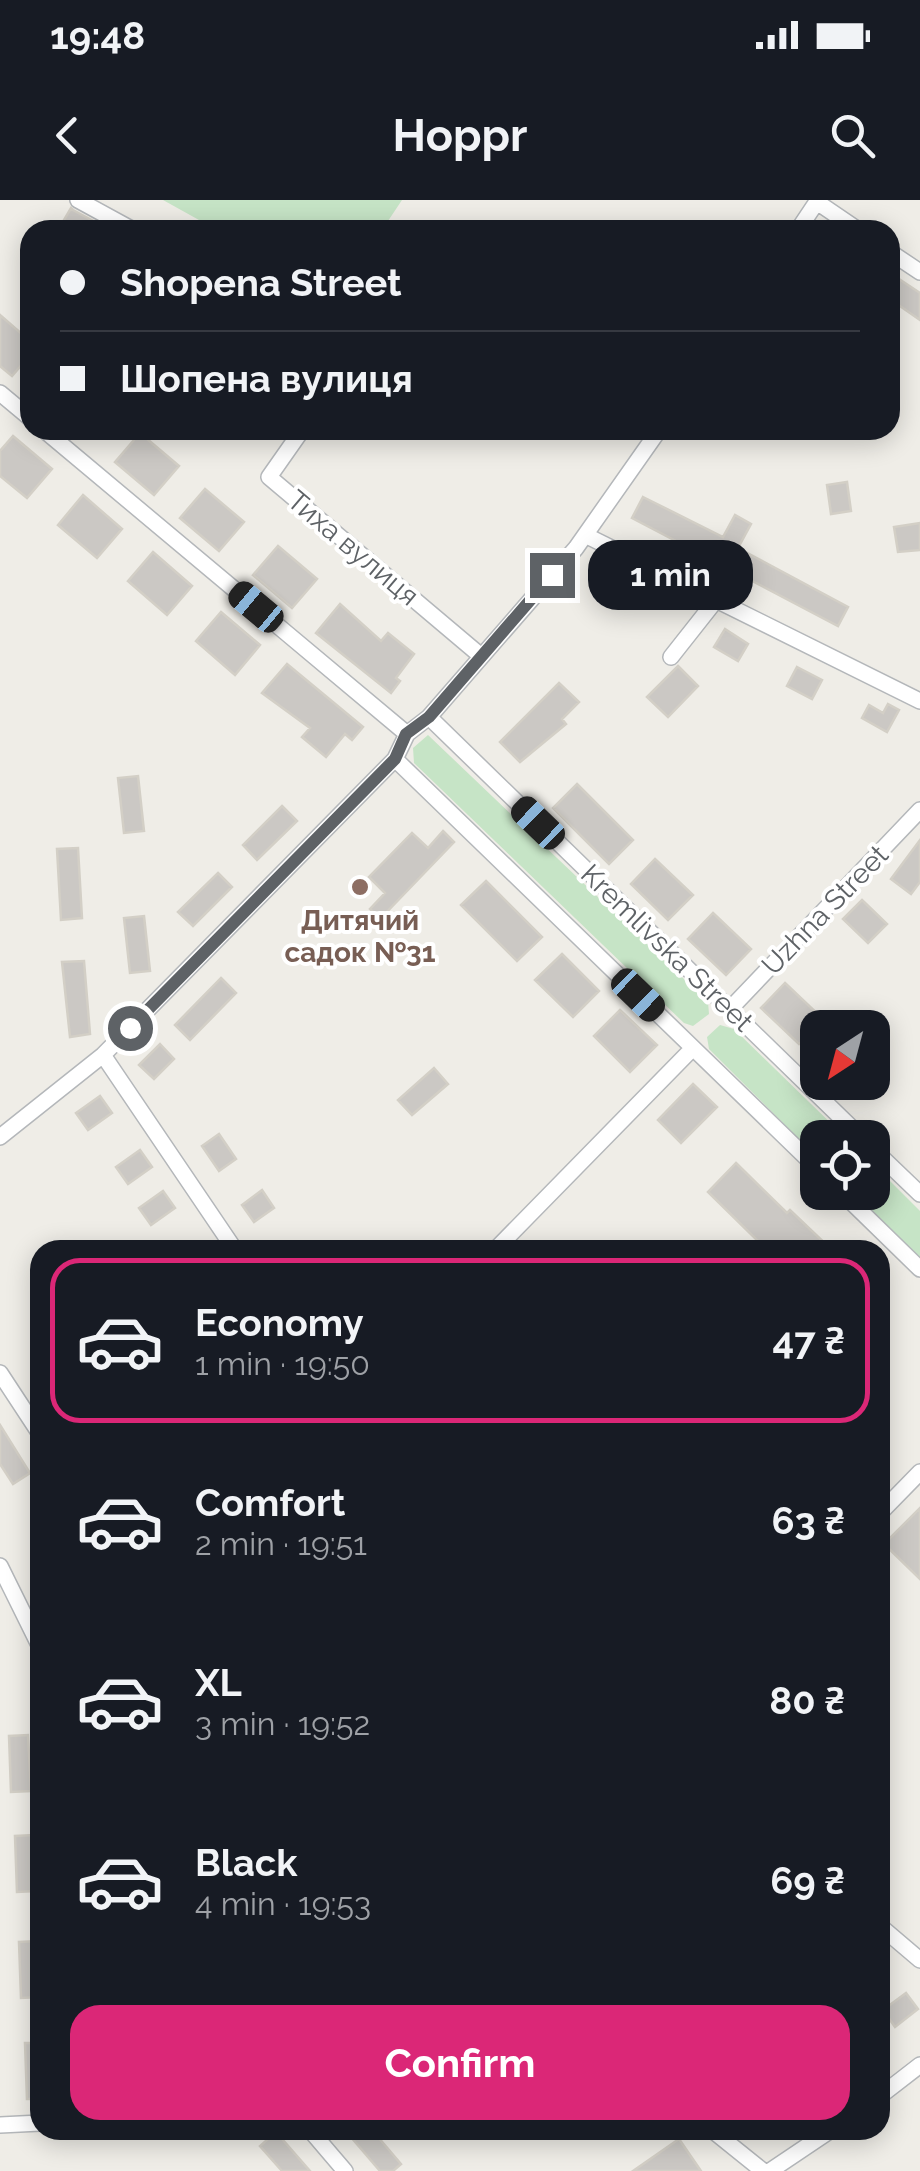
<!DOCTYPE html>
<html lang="en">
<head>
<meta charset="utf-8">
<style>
	:root { --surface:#171b24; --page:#20242c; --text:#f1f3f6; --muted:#9ea1a6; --line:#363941; --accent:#db2777 }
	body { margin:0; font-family:Raleway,sans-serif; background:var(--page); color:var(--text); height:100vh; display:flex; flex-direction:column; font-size:38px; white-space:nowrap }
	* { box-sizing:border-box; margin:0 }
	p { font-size:32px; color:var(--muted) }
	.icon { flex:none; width:55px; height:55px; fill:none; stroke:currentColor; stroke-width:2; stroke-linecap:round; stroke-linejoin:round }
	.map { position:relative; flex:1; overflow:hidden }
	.details { position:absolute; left:30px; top:1040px; width:860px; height:900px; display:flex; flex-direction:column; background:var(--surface); border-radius:30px; box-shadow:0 5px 25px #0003 }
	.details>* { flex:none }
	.hud { position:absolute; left:20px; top:20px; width:880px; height:220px; border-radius:30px; box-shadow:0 5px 25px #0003; display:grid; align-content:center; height:220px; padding:0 40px; background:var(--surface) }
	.needle { width:65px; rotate:216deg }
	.controls { position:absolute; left:800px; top:810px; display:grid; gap:20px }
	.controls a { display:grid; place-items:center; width:90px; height:90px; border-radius:20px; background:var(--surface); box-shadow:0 5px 25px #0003; font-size:50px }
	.end { position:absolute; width:45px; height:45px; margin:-22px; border:12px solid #5e6266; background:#fff; box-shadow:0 0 0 5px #fff }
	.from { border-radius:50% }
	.bubble { position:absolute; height:70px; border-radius:30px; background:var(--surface); box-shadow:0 5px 25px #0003; font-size:32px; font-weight:700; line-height:70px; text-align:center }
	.car { position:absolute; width:30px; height:60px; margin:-30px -15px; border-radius:12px; box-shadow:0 0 8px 2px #0007; background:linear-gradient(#222 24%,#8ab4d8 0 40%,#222 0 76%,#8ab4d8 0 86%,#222 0) }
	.hud b { display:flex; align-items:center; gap:35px; height:95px; font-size:38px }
	.hud b+b { border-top:2px solid var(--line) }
	.hud i { width:25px; height:25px; background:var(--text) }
	ul { padding:18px 0 0; list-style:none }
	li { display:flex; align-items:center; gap:30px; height:165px; margin:0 20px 15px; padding:0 20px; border:5px solid transparent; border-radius:30px }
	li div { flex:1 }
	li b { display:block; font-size:38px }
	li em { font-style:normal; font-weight:700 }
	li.active { border-color:var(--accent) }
	li>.icon { width:90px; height:90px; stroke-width:1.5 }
	.action { display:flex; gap:20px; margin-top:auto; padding:20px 40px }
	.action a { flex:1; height:115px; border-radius:30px; background:var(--accent); color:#fff; font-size:40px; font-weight:700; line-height:115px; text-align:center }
	.status { display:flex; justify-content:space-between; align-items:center; height:70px; padding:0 50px; background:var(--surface); direction:ltr }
	.status svg { height:28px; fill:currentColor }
	header { display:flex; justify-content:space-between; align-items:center; height:130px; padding:0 40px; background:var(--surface); font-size:45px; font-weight:700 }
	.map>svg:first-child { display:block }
	.green { fill:#c6e4c6 }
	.building { fill:#cbc8c4; stroke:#d3cfc6; stroke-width:2.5 }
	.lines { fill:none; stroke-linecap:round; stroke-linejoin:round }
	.minor-casing { stroke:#b4b7ba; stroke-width:18 }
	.minor { stroke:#fff; stroke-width:15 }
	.route { stroke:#5e6266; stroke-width:12 }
	.education-dot { fill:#8d6e63; stroke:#fff; stroke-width:4 }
	.labels { text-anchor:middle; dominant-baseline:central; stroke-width:8; stroke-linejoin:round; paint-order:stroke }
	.street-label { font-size:28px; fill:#5e6266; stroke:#fff }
	.education-label { font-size:28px; font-weight:bold; fill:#785e54; stroke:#fff }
</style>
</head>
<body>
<div class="status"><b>19:48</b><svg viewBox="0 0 49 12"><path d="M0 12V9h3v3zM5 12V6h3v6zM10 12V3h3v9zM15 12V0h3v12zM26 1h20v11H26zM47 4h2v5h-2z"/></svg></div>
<header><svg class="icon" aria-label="back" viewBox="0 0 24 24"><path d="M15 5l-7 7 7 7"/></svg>Hoppr<svg class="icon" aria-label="search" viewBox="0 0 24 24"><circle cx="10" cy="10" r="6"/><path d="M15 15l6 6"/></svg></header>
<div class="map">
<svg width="920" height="1971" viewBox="0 0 920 1971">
	<rect width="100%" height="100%" fill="#efede7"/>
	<!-- green -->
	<path class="green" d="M163,0H402L382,30H217Z
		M428,535L708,802L709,814L693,826L684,823L414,563L413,548Z
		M720,825L734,829L845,937L818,938L817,957L709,849L707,837Z
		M873,964L920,1011V1058L854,993L872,992Z"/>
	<!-- building -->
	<path class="building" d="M71,8L73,10L110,30H69L61,25Z
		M890,73L920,93V120L890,99Z
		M0,115L30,141V155L12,176L0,166Z
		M140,233L179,266L154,295L115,262Z
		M13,236L52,269L27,298L0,276V251Z
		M847,282L851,311L831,314L827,285Z
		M205,289L244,322L219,351L180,318Z
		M83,295L122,329L97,358L58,325Z
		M643,297L723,337L735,315L751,324L738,348L848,407L838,426L632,318Z
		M920,323V350L898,352L894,327Z
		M278,346L317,379L292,408L253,375Z
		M153,352L192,386L167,415L128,381Z
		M340,404L381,441L388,433L414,454L396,478L400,481L391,493L316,433Z
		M221,412L260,445L235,475L196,441Z
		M725,429L748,444L738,461L714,447Z
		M287,464L363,527L352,540L345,534L326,557L302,537L310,528L262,493Z
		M678,466L698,486L668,517L647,497Z
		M797,467L822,480L812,499L787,486Z
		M559,483L579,502L562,519L566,524L520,562L500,542Z
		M888,504L899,510L887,532L862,518L869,505L883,513Z
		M138,576L144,631L124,633L118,578Z
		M577,584L633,640L609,664L553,608Z
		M282,606L297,621L257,660L243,645Z
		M443,631L454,642L380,719L370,709L385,693L369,677L412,633L428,648Z
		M920,640V682L911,694L891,679Z
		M78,648L82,718L61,720L57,649Z
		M655,659L693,695L668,720L631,684Z
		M218,673L232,687L193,726L178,712Z
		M486,681L542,737L517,761L461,705Z
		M862,700L887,724L868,743L843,719Z
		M713,713L751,749L726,775L688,739Z
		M144,716L150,771L130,773L124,718Z
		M562,754L599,791L573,817L535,780Z
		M84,761L90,834L70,837L62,762Z
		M221,778L236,793L190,840L175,825Z
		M785,783L823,819L799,844L761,808Z
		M620,810L657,845L630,872L594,836Z
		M160,844L174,859L154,879L139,865Z
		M434,868L448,884L412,915L398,900Z
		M693,884L717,907L681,943L658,920Z
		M100,896L112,913L88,930L76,913Z
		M219,934L236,959L219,971L202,946Z
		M140,950L152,967L128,984L116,967Z
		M736,963L787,1013L790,1010L832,1050H751L759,1042L708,992Z
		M262,990L274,1008L254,1022L242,1005Z
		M163,991L175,1008L151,1025L139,1008Z
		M0,1225L30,1273L13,1284L0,1264Z
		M920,1308V1379L884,1344Z
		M28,1535L31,1591L11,1592L9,1536Z
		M34,1635L36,1691L17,1692L15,1636Z
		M38,1741L40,1797L21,1798L19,1742Z
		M906,1793L918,1809L895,1827L883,1810Z
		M25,1843H40V1899H27Z
		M358,1930H372L401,1964L393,1971H380L350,1936Z
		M276,1932L310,1971H282L260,1946Z
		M679,1939L701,1971H633Z"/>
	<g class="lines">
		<!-- minor casing -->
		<g class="minor-casing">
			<path id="minor" d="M78,0L133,30
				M817,2L858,30
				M798,30L818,0
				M890,52L920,72
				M0,193L30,218
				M44,230L407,534
				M302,230L269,277L481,456
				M585,335L920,501
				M671,457L716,400
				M429,517L862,938
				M395,559L818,969
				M730,809L920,610
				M103,855L235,1050
				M0,937L103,855L395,559L407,534L429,517L576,348L659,230
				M872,948L920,994
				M841,992L920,1069
				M495,1050L693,848
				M0,1173L40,1234
				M880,1313L920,1272
				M0,1366L40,1447
				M880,1726L920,1760
				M880,1896L920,1865
				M0,1925L40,1923
				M310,1930L345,1971
				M712,1930L763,1971
				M770,1971L831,1930"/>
		</g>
		<!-- minor -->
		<use href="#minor" class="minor"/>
	</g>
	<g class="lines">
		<!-- route -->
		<path class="route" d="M130,828L395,559L406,534L429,517L552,375"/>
	</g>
	<!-- markers -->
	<circle class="education-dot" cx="360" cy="687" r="10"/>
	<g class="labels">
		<!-- street labels -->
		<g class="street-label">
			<text transform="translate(353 348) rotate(40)">Тиха вулиця</text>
			<text transform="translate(825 710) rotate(-46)">Uzhna Street</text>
			<text transform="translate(667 748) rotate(44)">Kremlivska Street</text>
		</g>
		<!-- education labels -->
		<g class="education-label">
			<text x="360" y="720">Дитячий<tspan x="360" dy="32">садок №31</tspan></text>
		</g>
	</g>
</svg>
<div class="controls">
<a><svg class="needle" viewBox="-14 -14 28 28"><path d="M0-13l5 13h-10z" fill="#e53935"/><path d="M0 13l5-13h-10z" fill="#9ea1a6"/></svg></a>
<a><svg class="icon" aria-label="locate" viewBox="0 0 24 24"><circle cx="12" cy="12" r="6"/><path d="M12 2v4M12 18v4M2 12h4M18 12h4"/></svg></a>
</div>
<i class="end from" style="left:130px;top:828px"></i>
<i class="end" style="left:552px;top:375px"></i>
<div class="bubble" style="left:588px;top:340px;width:165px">1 min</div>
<i class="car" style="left:256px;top:407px;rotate:310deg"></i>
<i class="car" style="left:538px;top:623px;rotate:314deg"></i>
<i class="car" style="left:638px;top:795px;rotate:134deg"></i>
<div class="hud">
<b><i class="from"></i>Shopena Street</b>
<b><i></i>Шопена вулиця</b>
</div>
<section class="details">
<ul>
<li class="active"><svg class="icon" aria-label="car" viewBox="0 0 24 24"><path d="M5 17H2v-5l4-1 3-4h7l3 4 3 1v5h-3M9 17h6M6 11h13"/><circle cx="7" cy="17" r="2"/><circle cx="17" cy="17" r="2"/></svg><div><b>Economy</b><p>1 min · 19:50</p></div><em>47 ₴</em></li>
<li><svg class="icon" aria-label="car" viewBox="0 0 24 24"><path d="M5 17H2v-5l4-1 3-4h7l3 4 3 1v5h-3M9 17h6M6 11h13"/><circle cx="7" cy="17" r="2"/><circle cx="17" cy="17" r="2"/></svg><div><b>Comfort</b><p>2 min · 19:51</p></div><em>63 ₴</em></li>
<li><svg class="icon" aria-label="car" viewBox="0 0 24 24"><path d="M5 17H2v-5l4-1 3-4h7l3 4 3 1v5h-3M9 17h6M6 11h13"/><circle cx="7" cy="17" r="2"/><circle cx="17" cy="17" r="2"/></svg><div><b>XL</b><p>3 min · 19:52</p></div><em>80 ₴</em></li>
<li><svg class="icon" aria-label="car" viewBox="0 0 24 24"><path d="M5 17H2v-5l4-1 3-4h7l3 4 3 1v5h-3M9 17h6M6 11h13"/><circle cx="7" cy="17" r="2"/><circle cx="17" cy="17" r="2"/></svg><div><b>Black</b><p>4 min · 19:53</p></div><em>69 ₴</em></li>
</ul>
<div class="action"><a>Confirm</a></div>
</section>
</div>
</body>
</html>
